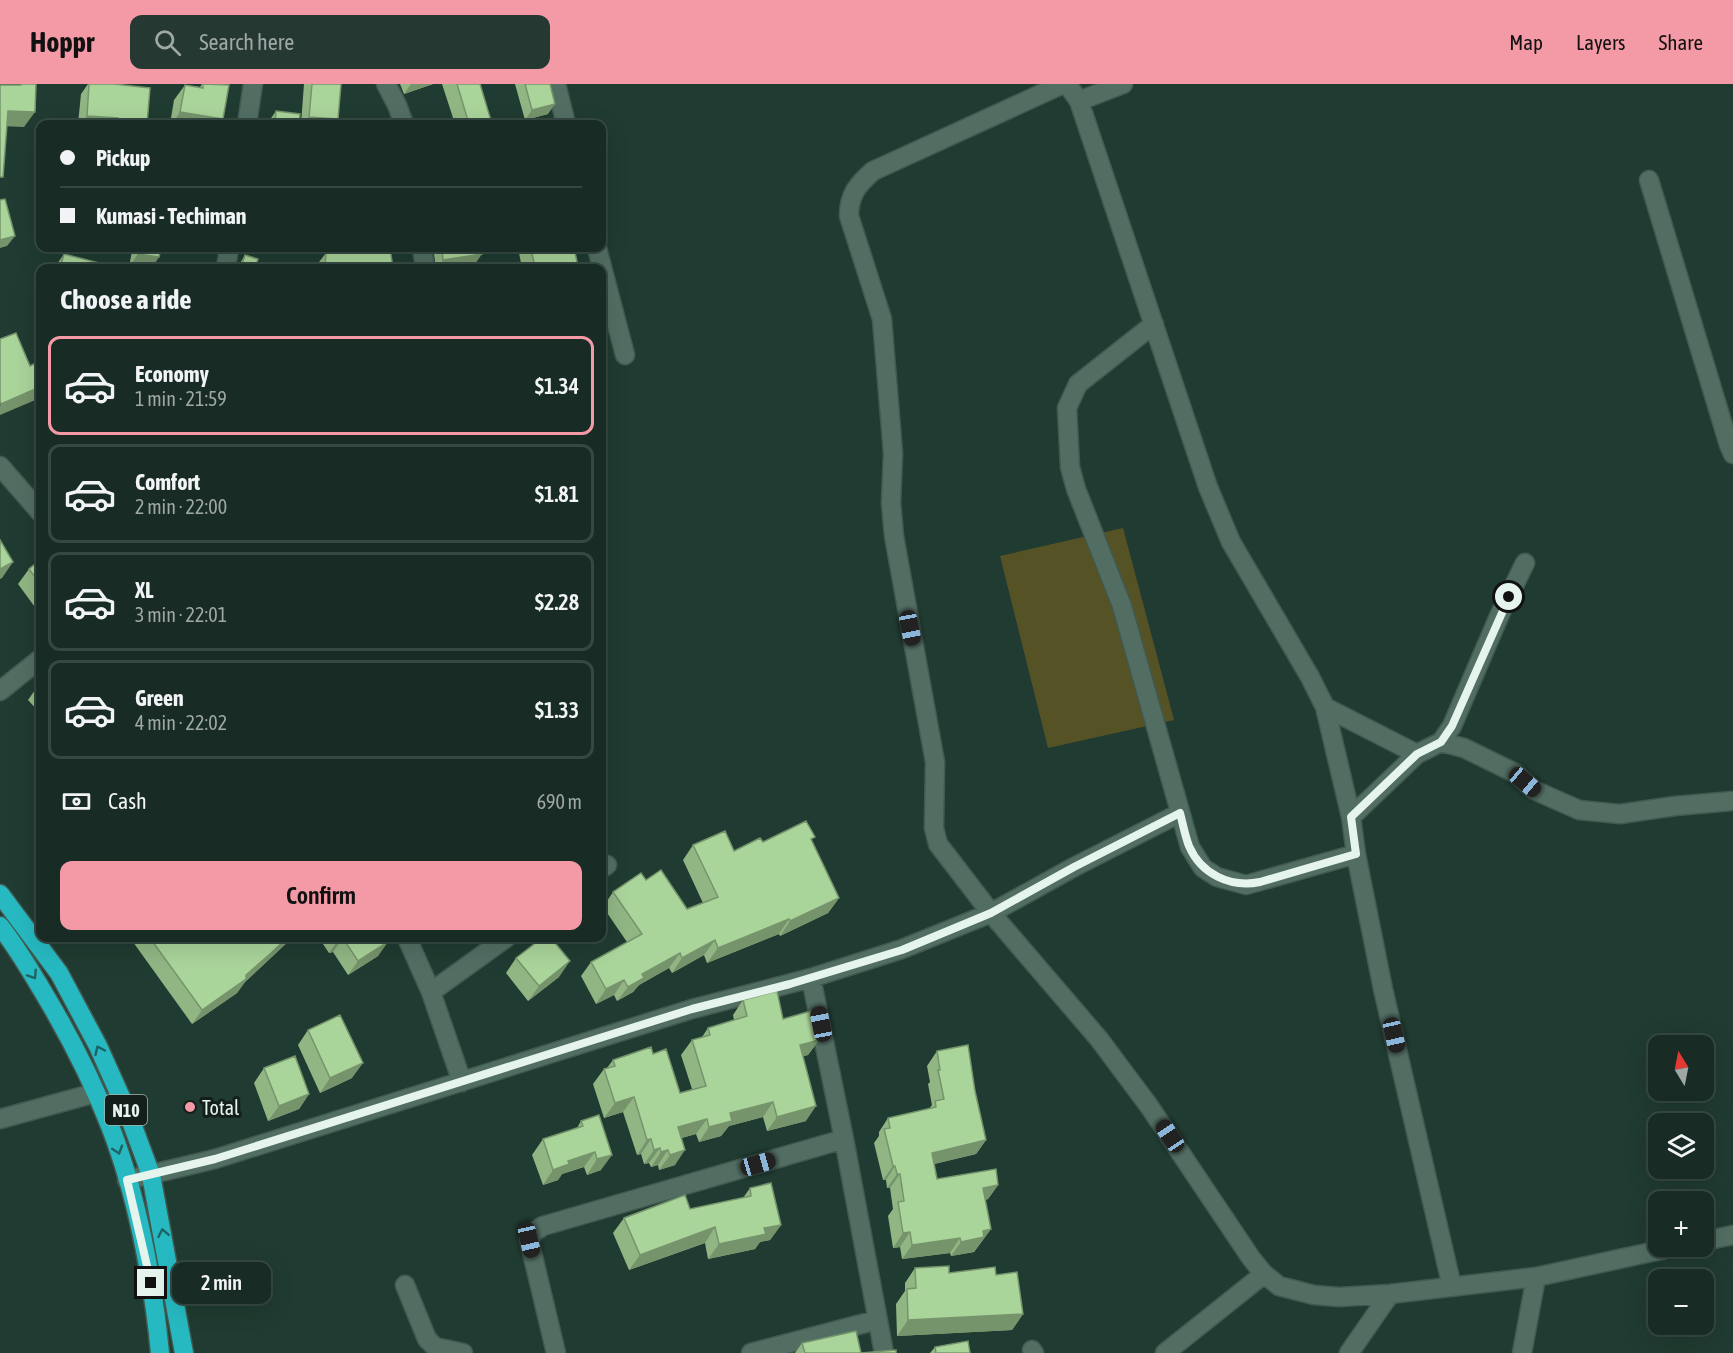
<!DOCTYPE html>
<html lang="en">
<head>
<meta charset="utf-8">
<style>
	:root { --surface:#182c25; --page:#253832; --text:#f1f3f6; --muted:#9fa7a7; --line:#364842; --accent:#f49aa6 }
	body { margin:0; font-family:"Asap Condensed",sans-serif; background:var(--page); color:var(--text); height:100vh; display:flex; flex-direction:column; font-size:22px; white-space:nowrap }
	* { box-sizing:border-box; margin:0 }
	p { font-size:20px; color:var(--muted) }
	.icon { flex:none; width:33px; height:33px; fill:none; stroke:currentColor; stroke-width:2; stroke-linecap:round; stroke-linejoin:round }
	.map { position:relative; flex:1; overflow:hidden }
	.side { position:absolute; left:36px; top:180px; width:570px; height:678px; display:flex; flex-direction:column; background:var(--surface); border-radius:12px; box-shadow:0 6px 24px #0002,0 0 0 2px var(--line) }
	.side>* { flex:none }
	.top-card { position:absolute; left:36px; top:36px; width:570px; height:132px; border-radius:12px; box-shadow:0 6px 24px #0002,0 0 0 2px var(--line); display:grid; align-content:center; height:132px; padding:0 24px; background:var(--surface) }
	.needle { width:39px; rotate:350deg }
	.buttons { position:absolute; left:1648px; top:951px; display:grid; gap:12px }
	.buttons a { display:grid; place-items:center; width:66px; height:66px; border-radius:12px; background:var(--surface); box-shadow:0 6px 24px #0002,0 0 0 2px var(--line); font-size:30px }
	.end { position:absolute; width:27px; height:27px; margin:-14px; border:8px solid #e5f5ee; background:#111; box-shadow:0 0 0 3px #111 }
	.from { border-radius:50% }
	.bubble { position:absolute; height:42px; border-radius:12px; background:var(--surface); box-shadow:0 6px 24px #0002,0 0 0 2px var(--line); font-size:20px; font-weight:600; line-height:42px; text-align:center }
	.car { position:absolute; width:18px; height:36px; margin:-18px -9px; border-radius:8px; box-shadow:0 0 4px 2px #0007; background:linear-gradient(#222 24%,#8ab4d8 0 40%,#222 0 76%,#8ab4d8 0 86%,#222 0) }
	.top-card b { display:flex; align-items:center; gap:21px; height:57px; font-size:22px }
	.top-card b+b { border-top:2px solid var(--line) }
	.top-card i { width:15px; height:15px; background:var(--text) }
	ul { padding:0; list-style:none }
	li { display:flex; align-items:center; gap:18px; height:99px; margin:0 12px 9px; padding:0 12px; border:3px solid var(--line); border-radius:12px }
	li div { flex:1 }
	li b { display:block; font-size:22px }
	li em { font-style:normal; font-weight:600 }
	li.selected { border-color:var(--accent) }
	li>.icon { width:54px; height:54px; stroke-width:1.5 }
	h2 { padding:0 24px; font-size:27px; line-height:72px }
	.pay { display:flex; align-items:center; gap:15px; height:66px; padding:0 24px; font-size:22px }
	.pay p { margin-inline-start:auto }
	.action { display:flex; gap:12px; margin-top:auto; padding:12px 24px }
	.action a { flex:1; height:69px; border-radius:12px; background:var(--accent); color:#111; font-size:24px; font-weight:600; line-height:69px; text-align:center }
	header { display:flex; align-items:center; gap:36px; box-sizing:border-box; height:84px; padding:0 30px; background:var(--accent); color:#111 }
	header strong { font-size:28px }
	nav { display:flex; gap:33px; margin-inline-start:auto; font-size:21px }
	.search { width:420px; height:54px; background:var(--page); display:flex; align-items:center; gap:15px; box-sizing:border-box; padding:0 21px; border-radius:12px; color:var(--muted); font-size:22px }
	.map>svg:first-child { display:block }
	.green { fill:#555326 }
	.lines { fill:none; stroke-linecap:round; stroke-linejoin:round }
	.minor-casing { stroke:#415950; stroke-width:21 }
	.highway-casing { stroke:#415950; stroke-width:21 }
	.minor { stroke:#526e63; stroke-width:18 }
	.highway { stroke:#27b9c1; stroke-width:18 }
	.wall { fill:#91b684 }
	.shaded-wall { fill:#76946c }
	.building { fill:#a9d49a; stroke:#76946c; stroke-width:1.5 }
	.oneway { stroke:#1d6466 }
	.route { stroke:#e5f5ee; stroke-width:8 }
	.poi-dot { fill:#f49aa6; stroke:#141f1b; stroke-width:2 }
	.labels { text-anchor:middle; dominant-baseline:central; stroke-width:6; stroke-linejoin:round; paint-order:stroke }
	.shield { fill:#141f1b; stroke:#a6b5af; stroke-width:1.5 }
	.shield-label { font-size:18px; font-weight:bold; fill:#e5f5ee }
	.poi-label { font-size:20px; fill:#e5f5ee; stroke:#141f1b; text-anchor:start }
</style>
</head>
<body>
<header>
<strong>Hoppr</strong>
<div class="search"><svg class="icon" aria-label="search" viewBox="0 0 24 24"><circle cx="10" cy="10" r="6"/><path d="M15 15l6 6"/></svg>Search here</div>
<nav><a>Map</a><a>Layers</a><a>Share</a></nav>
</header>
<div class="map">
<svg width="1733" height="1269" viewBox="0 0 1733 1269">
	<rect width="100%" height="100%" fill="#203b31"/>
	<!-- green -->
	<path class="green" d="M1123,444L1174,636L1048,664L1000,472Z"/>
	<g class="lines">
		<!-- minor casing -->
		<g class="minor-casing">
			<path id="minor" d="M386,0L397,21L404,40
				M556,0L566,40
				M1063,0L873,87C857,101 849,111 849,132L882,235L893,369L891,419L894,452L935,678L934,744L938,760L991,829L1099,955L1149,1022L1251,1174L1264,1190L1279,1202L1314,1211L1339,1213L1390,1210L1536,1193L1679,1162
				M1067,0L1079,17L1208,403L1231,458L1310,593L1325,623L1351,733L1356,770L1383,905L1452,1203
				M1079,17L1123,0
				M247,40L253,0
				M1649,96L1729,361L1733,370
				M422,164L425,184
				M597,164L625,271
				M226,184L229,164
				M1154,240L1078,300L1067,324L1070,383L1076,405L1122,522L1190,763L1203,784L1217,793L1246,801L1356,770
				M0,382L40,428
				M0,607L40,575
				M1325,623L1417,670
				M1441,658L1464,664L1515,689L1534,706L1579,726L1620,730L1675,722L1733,717
				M1351,733L1417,670L1441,658L1452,642L1500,530L1525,479
				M602,784L607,781
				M407,854L431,908L462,998
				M811,894L844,1055L884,1269
				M431,908L506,854
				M0,1035L95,1009
				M127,1096L215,1075L692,925L811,894L902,865L991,829L1074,783L1180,729
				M1704,1157L1733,1151
				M405,1201L427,1255L435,1263L463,1269
				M1032,1266L1034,1269
				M556,1269L529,1156L534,1148L543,1142L844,1055
				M751,1269L877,1236
				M1165,1269L1264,1190
				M1349,1269L1390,1210
				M1522,1269L1536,1193"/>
		</g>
		<!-- highway casing -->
		<g class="highway-casing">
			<path id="highway" d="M0,810L59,889L98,962L128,1029L151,1091L184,1269
				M0,842C20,867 36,896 52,923C74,961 94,1001 110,1042C137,1111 153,1196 160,1269"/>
		</g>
		<!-- minor -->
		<use href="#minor" class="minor"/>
		<!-- highway -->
		<use href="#highway" class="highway"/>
	</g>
	<!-- wall -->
	<path class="wall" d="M88,0H114L147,40H78L81,10Z
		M202,0H223V35L219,40H170L174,16L185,1L200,3Z
		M304,0H341L338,35L334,40H301Z
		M400,0H433L404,10Z
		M442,0H480L492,40H455Z
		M515,0H550L548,30L525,36Z
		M276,27L299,40H267Z
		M115,164H161L159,173L151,184H140L129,183L132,167Z
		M326,164H390L393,184H316V182L326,169Z
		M439,164H481L475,180L448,184H436L434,170Z
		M518,164H574L576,184H522Z
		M64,170L106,184H56L57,180Z
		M245,171L255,184H237Z
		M40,476V530L18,500L29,485Z
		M40,599V629L28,616Z
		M812,757L839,814L828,829L780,852L779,850L707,879L704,871L672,889L669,884L639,901L633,908L617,917L614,911L596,920L581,892L591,878L627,858L603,823L613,808L646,796L687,825L703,819L683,776L693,761L734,767L763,758Z
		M137,854H292L260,884L245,898L237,909L192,940L133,858Z
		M319,854H385L378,872L348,891L333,868L329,869Z
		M516,874L559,893L528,917L506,889Z
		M743,916L783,935L819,956L808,971L803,972L806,1037L767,1047L763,1033L729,1042L721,1052L699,1058L696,1050L681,1054L675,1081L659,1086L658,1081L651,1083L649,1079L644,1080L641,1070L637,1071L623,1028L604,1034L593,1000L604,985L607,984L613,976L653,970L680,1009L692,1005L681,971L692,956L702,953L708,944L734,936L733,931Z
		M308,946L352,994L320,1009L298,961Z
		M937,967L975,1007L986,1056L976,1070L934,1080L937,1095L998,1101L988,1115L985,1116L991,1145L974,1168L951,1172L950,1169L902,1175L900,1163L893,1164L888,1132L893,1125L890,1104H887L886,1096H883L874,1059L879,1052V1048L888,1034L929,1025L932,1021L928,1000L930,998L927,982Z
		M264,984L309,1010L299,1025L268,1037L254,999Z
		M599,1031L601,1086L587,1091L584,1083L562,1090L558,1096L543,1101L532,1071L543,1055L577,1044L581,1037Z
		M750,1104L781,1141L770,1156L760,1158L755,1165L708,1175L705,1159L629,1186L613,1149L624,1134L690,1125L743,1114Z
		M915,1184L949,1189L1023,1230L1012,1246L897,1252L896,1220L905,1207V1199Z
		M802,1259L861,1269H896H795Z
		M935,1263L970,1269H930Z"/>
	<!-- shaded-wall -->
	<path class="shaded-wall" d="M411,0H433L404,10Z
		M555,20L548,30L525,36L532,26Z
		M8,27L35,28L24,43L0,42Z
		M180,28L223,35L219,40H172Z
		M87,32L118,34L113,40H80Z
		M309,33L338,35L334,40H304Z
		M15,152L7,162L0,164V156Z
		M115,164H134L132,167Z
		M138,170L159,173L151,184H140L129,183Z
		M482,170L475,180L448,184H437L443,176Z
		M40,303V314L0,331V322L1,320Z
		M13,478L2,494L0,495V485Z
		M839,814L828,829L780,852L790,837Z
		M789,835L779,850L707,879L718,864Z
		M287,854H292L260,884L245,898L237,909L192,940L202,926L246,891Z
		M343,854L333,868L329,869L339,855Z
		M715,856L704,871L672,889L682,874Z
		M388,858L378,872L348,891L358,877Z
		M680,869L669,884L639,901L633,908L617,917L628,903L642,890Z
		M570,877L559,893L528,917L539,902Z
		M624,896L614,911L596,920L606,905Z
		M819,956L808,971L789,976L800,961Z
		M363,979L352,994L320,1009L330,994Z
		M309,1010L299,1025L268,1037L279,1022Z
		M634,1013L623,1028L604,1034L615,1019Z
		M773,1018L763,1033L729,1042L721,1052L699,1058L709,1043L730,1029Z
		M816,1022L806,1037L767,1047L777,1033Z
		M707,1035L696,1050L668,1058L678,1043Z
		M651,1055L641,1070L637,1071L647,1056Z
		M986,1056L976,1070L922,1083L932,1069Z
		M660,1064L649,1079L644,1080L654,1066Z
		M668,1066L658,1081L651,1083L661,1068Z
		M685,1066L675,1081L659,1086L670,1071Z
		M595,1068L584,1083L562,1090L558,1096L543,1101L553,1086L568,1077Z
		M612,1071L601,1086L587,1091L597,1075Z
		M893,1082H895L886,1096H883Z
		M897,1090H900L890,1104H887Z
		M998,1101L988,1115L973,1118L983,1104Z
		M781,1141L770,1156L760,1158L755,1165L708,1175L719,1160L764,1144Z
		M715,1143L705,1159L629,1186L640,1171Z
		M991,1145L974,1168L951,1172L961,1158L983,1147Z
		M910,1148L900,1163L893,1164L903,1149Z
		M960,1154L950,1169L902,1175L912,1161Z
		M1023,1230L1012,1246L897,1252L908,1236Z"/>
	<!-- building -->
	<path class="building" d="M21,0H36L35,28L8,27L3,93H0V1H21Z
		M89,0H114L150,4L147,40H116L118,34L87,32Z
		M203,0L229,1L223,35L180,28L185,1L203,4Z
		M312,0H341L338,35L309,33Z
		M457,0H480L492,40H469Z
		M525,0H550L555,20L532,26Z
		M276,27L300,30L299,40H275Z
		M5,115L15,152L0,156V116Z
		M139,164H161L159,173L138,170Z
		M335,164H390L393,184H325L326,168L334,169Z
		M442,164H481L482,170L443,176Z
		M531,164H574L578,182L572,183V184H535Z
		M64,170L107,181L106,184H60Z
		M245,171L258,175L255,184H236L242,180Z
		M16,249L30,282L40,277V303L1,320L0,317V255Z
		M0,456L13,478L0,485Z
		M40,476V500L29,485Z
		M806,737L815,753L811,755L839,814L790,837L789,835L718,864L715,856L682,874L680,869L642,890L644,894L628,903L624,896L606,905L591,878L642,850L613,808L641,789L646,796L661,786L687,825L718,813L693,761L725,747L734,767L760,754L763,758Z
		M150,854H287L270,870L246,891V895L202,926Z
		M338,854H385L388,858L358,877L343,854L339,855Z
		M542,854H551L570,877L539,902L516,874Z
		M777,907L783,935L811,927L819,956L800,961L816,1022L777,1033L773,1018L730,1029L732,1037L709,1043L707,1035L678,1043L685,1066L670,1071L668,1066L661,1068L660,1064L654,1066L651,1055L647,1056L634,1013L615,1019L604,985L615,982L613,976L651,963L653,970L666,965L680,1009L706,1002L692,956L710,951L708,944L747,932L743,916Z
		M340,931L363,979L330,994L308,946Z
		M968,961L975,1007L986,1056L932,1069L937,1095L996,1085L998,1101L983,1104L991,1145L983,1147L984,1153L961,1158L960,1154L912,1161L910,1148L903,1149L898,1118L904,1117L900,1090H897L895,1082H893L884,1045L890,1044L888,1034L936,1023L935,1017L944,1015L938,986H940L937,967Z
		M295,972L309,1010L279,1022L264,984Z
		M599,1031L612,1071L597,1075L595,1068L568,1077L569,1080L553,1086L543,1055L583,1042L581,1037Z
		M771,1099L781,1141L764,1144L766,1150L719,1160L715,1143L640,1171L624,1134L685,1111L690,1125L751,1112L750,1104Z
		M949,1182V1189L995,1183L996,1191L1017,1188L1023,1230L908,1236L907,1205L916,1204L915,1184Z
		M856,1247L861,1269L896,1266V1269H805L802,1259Z
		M968,1257L970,1269H936L935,1263Z"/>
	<!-- one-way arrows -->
	<defs><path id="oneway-chevron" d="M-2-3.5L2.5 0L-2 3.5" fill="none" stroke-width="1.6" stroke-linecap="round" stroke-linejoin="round" transform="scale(1.5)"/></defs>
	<g class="oneway">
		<use href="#oneway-chevron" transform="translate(33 891) rotate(57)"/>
		<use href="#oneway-chevron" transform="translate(99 966) rotate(-115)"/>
		<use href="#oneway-chevron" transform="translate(118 1066) rotate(72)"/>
		<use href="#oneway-chevron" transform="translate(163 1149) rotate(-101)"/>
	</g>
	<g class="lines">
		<!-- route -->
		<path class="route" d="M151,1199L127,1096L215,1075L692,925L790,900L902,866L991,829L1074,783L1180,729C1183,740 1185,752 1189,762C1201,790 1230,804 1260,798L1356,770L1351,733L1417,670L1441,658L1452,642L1509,513"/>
	</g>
	<!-- markers -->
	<circle class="poi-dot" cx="190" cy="1023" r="6"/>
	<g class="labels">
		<!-- shield labels -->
		<rect class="shield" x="105" y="1011" width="42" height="30" rx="4.5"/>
		<g class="shield-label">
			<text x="126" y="1026">N10</text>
		</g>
		<!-- poi labels -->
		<g class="poi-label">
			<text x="202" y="1023">Total</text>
		</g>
	</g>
</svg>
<div class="buttons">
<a><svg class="needle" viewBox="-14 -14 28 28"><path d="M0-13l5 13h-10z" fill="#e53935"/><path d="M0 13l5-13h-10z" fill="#9fa7a7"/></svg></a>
<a><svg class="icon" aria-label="layers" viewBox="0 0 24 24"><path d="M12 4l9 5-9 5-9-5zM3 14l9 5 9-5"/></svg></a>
<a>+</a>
<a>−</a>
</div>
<i class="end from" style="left:1509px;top:513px"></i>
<i class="end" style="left:151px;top:1199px"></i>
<div class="bubble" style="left:172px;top:1178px;width:99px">2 min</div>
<i class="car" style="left:910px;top:544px;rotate:169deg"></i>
<i class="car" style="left:1525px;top:698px;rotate:130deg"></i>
<i class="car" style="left:821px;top:940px;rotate:349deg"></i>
<i class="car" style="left:1394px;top:951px;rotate:167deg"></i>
<i class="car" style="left:1170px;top:1052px;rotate:326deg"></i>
<i class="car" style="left:758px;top:1080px;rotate:74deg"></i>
<i class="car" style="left:529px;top:1156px;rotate:167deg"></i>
<div class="top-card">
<b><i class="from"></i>Pickup</b>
<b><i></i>Kumasi - Techiman</b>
</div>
<section class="side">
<h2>Choose a ride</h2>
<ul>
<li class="selected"><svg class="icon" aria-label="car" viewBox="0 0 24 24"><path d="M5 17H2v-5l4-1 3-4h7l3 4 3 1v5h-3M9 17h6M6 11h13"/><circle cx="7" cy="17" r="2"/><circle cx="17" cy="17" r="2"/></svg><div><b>Economy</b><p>1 min · 21:59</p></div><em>$1.34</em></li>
<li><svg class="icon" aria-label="car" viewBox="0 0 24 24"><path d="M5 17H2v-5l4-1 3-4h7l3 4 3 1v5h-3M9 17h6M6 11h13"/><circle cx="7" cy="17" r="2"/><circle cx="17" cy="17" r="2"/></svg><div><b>Comfort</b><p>2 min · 22:00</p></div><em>$1.81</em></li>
<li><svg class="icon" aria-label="car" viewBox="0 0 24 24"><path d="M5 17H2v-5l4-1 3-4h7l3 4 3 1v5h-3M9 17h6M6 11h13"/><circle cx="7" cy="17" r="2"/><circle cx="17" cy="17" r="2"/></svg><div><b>XL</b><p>3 min · 22:01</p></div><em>$2.28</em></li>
<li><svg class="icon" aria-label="car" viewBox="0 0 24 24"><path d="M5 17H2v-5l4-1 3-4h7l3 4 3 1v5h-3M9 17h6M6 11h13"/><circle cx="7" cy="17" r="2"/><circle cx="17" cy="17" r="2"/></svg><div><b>Green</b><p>4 min · 22:02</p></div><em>$1.33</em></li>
</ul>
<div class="pay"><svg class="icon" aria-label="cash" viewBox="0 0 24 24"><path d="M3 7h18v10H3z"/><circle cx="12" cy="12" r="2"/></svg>Cash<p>690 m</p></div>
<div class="action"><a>Confirm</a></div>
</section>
</div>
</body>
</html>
